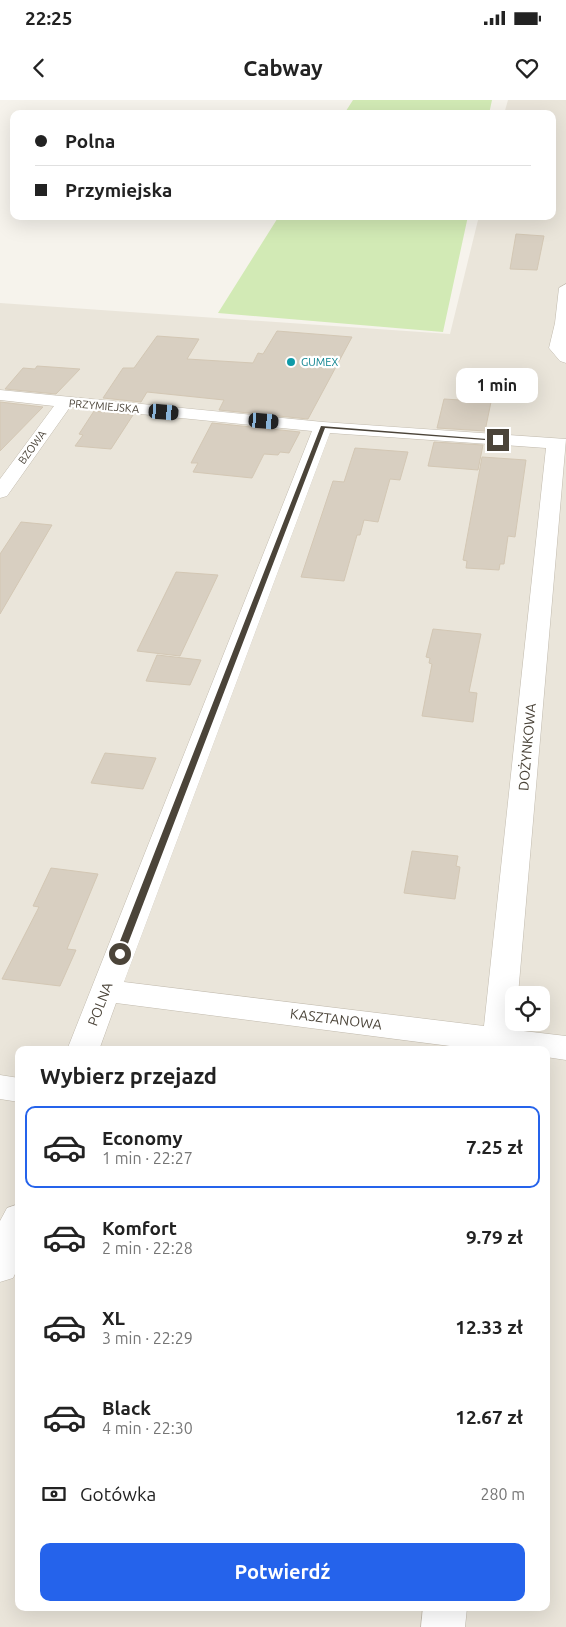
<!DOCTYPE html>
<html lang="pl">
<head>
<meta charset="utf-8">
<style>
	:root { --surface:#fff; --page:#f6f6f6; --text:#222; --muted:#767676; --line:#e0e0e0; --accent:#2563eb }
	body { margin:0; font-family:Ubuntu,sans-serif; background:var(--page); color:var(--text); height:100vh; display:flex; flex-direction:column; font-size:19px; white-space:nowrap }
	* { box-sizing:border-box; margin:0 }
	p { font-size:16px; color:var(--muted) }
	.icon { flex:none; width:28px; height:28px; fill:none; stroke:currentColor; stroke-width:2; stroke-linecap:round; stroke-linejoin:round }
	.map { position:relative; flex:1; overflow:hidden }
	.side { position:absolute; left:15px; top:946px; width:535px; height:565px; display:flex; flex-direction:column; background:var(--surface); border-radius:10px; box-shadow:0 5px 20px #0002 }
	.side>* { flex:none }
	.top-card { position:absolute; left:10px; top:10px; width:546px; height:110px; border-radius:10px; box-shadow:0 5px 20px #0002; display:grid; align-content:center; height:110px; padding:0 25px; background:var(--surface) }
	.tools { position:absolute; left:505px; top:886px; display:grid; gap:10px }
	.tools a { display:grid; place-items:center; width:45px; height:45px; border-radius:10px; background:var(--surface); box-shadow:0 5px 20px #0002; font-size:25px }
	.end { position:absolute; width:22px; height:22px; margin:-11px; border:6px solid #4b4439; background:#fff; box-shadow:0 0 0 2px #fff }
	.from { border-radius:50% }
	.bubble { position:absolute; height:35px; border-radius:10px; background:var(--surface); box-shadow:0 5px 20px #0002; font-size:16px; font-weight:600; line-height:35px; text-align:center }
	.car { position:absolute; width:15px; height:30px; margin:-15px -8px; border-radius:6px; box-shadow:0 0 4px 1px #0007; background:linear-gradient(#222 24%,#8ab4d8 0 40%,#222 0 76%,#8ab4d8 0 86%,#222 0) }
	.top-card b { display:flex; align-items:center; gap:18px; height:48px; font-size:19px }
	.top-card b+b { border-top:1px solid var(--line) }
	.top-card i { width:12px; height:12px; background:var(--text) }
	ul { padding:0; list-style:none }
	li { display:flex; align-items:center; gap:15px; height:82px; margin:0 10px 8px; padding:0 15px; border:2px solid transparent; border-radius:10px }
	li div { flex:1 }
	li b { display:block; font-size:19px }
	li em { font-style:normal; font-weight:600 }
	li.selected { border-color:var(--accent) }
	li>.icon { width:45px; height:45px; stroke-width:1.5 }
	h2 { padding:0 25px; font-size:22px; line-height:60px }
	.pay { display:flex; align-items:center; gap:12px; height:55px; padding:0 25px; font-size:19px }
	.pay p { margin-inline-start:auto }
	.primary-button { display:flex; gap:10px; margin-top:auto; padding:10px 25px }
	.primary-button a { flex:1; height:58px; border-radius:10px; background:var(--accent); color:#fff; font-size:20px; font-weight:600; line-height:58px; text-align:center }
	.status { display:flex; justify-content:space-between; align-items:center; height:35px; padding:0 25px; background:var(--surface); direction:ltr }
	.status svg { height:14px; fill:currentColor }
	header { display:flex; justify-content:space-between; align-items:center; height:65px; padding:0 25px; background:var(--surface); font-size:22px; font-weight:600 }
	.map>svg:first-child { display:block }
	.residential { fill:#eae5da; fill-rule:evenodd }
	.green { fill:#d2eab5 }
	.building { fill:#d8cfc1; stroke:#d3c7b4 }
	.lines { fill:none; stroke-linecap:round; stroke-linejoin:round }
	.minor-casing { stroke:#c2bbae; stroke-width:1 }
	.minor { fill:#fff; fill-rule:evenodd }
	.route { fill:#4b4439 }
	.culture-dot { fill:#0f9aa8; stroke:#fff; stroke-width:2 }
	.labels { text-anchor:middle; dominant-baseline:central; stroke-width:4.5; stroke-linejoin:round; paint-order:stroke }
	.far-culture-label { font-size:11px; fill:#0d838f; stroke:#fff; text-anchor:start }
	.far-street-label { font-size:11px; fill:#4b4439; stroke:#fff }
	.street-label { font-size:14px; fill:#4b4439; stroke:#fff }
</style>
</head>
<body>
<div class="status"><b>22:25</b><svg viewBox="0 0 49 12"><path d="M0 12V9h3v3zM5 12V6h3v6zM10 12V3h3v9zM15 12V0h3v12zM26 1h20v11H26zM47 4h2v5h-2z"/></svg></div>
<header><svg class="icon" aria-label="back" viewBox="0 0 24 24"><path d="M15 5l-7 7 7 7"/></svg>Cabway<svg class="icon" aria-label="heart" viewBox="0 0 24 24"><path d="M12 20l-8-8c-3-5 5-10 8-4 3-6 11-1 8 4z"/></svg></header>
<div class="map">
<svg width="566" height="1527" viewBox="0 0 566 1527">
	<rect width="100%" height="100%" fill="#f6f3ec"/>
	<!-- residential -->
	<path class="residential" d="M508,0H566V1527H0V203L450,234L479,116H552V14H504ZM514,895H541V922H514ZM19,950H546V1508H19Z"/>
	<!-- green -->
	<path class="green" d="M353,0H492L489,14H344Z
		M279,116H468L443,232L218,213Z"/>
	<!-- building -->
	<path class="building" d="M516,134L544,136L537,170L510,169Z
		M277,231L352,237L308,319L219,310L224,300L147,292L141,302L103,298L123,268H134L157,236L199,239L187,259L253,263L258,253L263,254Z
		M37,266L80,269L56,294L5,289L23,268L35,269Z
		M444,299L491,302L485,331L437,328Z
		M0,302L43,307L0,351Z
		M94,311L133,315L111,349L75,346L83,335L79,334Z
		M212,323L300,332L289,353L280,352L278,355L264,354L252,378L193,372L198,363H191Z
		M434,342L483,345L478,370L428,366Z
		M355,348L408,352L400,380L390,379L378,422L364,420L360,435H357L344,481L301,477L333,381L344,382Z
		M482,357L526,360L515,437L508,436L504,464H500L499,470L466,468L467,461L463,460Z
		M21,422L52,425L0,514V454Z
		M176,472L218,475L180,556L137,551Z
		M433,529L481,534L469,592L477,593L473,622L422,616L432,564L429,563L430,558L426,557Z
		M157,555L201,560L190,585L146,581Z
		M105,653L156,658L143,689L91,683Z
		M412,751L458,756L456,766L460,767L455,799L404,793Z
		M51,768L98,774L67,849L76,850L60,886L2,879L39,807L33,806Z"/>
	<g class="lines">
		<!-- minor casing -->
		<g class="minor-casing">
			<path id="minor" d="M566,184V263L560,261L549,248L555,223L559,188Z
				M0,290L323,322L566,339L518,895H514L515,930L566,936V960L546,957V950H481L116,903L99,950H67L312,331L70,307L7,396L0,398V379L54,306L0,300ZM330,333L546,348L484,926L124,882Z
				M0,975L19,978V1002L0,999Z
				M19,1104V1166L13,1178L0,1182V1121L7,1108Z
				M423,1508H467L465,1527H421Z"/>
		</g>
		<!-- minor -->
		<use href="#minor" class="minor"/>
	</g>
	<!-- route -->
	<path class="route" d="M321,326L500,340L498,341L325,328L124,854L117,856L115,854Z"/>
	<!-- markers -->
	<circle class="culture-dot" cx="291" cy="262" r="5"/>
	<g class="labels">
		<!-- far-culture labels -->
		<g class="far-culture-label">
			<text x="301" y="262">GUMEX</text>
		</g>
		<!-- far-street labels -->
		<g class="far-street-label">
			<text transform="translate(104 306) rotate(5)">PRZYMIEJSKA</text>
			<text transform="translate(32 347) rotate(-54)">BZOWA</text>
		</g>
		<!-- street labels -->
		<g class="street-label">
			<text transform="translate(527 647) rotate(-85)">DOŻYNKOWA</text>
			<text transform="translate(100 904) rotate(-69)">POLNA</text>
			<text transform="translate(336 919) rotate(7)">KASZTANOWA</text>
		</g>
	</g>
</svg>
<div class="tools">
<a><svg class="icon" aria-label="locate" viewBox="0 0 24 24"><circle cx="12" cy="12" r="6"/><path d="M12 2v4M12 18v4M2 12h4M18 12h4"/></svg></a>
</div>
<i class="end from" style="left:120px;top:854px"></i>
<i class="end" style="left:498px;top:340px"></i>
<div class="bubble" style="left:456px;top:268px;width:82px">1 min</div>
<i class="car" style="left:164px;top:312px;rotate:95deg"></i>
<i class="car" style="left:264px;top:321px;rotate:95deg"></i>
<div class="top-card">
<b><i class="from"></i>Polna</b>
<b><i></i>Przymiejska</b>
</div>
<section class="side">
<h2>Wybierz przejazd</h2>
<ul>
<li class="selected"><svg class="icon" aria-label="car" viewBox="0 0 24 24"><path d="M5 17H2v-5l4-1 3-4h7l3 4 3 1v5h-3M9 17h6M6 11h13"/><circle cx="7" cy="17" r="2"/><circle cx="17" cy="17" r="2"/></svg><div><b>Economy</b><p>1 min · 22:27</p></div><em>7.25 zł</em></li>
<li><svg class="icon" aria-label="car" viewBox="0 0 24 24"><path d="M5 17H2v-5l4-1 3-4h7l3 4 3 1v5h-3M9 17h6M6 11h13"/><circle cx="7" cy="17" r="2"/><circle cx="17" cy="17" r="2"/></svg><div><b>Komfort</b><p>2 min · 22:28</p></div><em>9.79 zł</em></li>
<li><svg class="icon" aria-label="car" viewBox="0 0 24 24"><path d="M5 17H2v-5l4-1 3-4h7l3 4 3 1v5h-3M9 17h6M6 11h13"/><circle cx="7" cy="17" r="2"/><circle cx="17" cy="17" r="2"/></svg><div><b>XL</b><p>3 min · 22:29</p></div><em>12.33 zł</em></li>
<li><svg class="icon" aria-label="car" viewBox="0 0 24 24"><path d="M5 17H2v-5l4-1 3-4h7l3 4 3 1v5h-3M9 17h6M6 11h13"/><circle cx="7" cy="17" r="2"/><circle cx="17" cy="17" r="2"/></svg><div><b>Black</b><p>4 min · 22:30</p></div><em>12.67 zł</em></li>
</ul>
<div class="pay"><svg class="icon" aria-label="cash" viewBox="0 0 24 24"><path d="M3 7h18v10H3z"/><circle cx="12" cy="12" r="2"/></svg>Gotówka<p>280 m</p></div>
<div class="primary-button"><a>Potwierdź</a></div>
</section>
</div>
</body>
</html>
